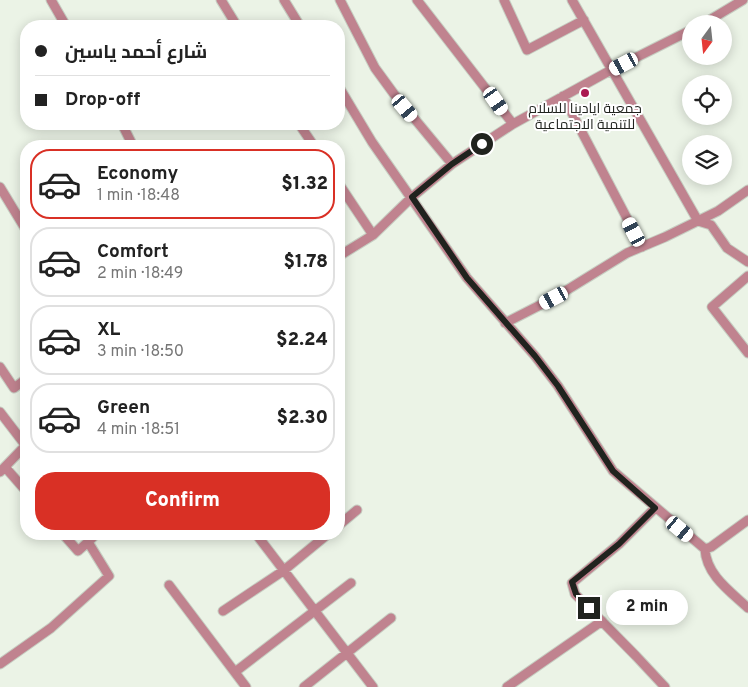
<!DOCTYPE html>
<html lang="en">
<head>
<meta charset="utf-8">
<style>
	:root { --surface:#fff; --page:#f6f6f6; --text:#222; --muted:#767676; --line:#e0e0e0; --accent:#d93025 }
	body { margin:0; font-family:Overpass,Cairo,sans-serif; background:var(--page); color:var(--text); height:100vh; display:flex; flex-direction:column; font-size:19px; white-space:nowrap }
	* { box-sizing:border-box; margin:0 }
	p { font-size:16px; color:var(--muted) }
	.icon { flex:none; width:28px; height:28px; fill:none; stroke:currentColor; stroke-width:2; stroke-linecap:round; stroke-linejoin:round }
	.map { position:relative; flex:1; overflow:hidden }
	.details { position:absolute; left:20px; top:140px; width:325px; height:400px; display:flex; flex-direction:column; background:var(--surface); border-radius:20px; box-shadow:0 2px 12px #0003 }
	.details>* { flex:none }
	.guide { position:absolute; left:20px; top:20px; width:325px; height:110px; border-radius:20px; box-shadow:0 2px 12px #0003; display:grid; align-content:center; height:110px; padding:0 15px; background:var(--surface) }
	.needle { width:32px; rotate:195deg }
	.buttons { position:absolute; left:682px; top:15px; display:grid; gap:10px }
	.buttons a { display:grid; place-items:center; width:50px; height:50px; border-radius:50%; background:var(--surface); box-shadow:0 2px 12px #0003; font-size:25px }
	.end { position:absolute; width:22px; height:22px; margin:-11px; border:6px solid #20231e; background:#fff; box-shadow:0 0 0 2px #fff }
	.from { border-radius:50% }
	.bubble { position:absolute; height:35px; border-radius:18px; background:var(--surface); box-shadow:0 2px 12px #0003; font-size:16px; font-weight:800; line-height:35px; text-align:center }
	.car { position:absolute; width:15px; height:30px; margin:-15px -8px; border-radius:6px; box-shadow:0 0 4px 1px #0007; background:linear-gradient(#fff 24%,#345 0 40%,#fff 0 76%,#345 0 86%,#fff 0) }
	.guide b { display:flex; align-items:center; gap:18px; height:48px; font-size:19px }
	.guide b+b { border-top:1px solid var(--line) }
	.guide i { width:12px; height:12px; background:var(--text) }
	ul { padding:9px 0 0; list-style:none }
	li { display:flex; align-items:center; gap:15px; height:70px; margin:0 10px 8px; padding:0 5px; border:2px solid var(--line); border-radius:20px }
	li div { flex:1 }
	li b { display:block; font-size:19px }
	li em { font-style:normal; font-weight:800 }
	li.active { border-color:var(--accent) }
	li>.icon { width:45px; height:45px; stroke-width:1.5 }
	.cta { display:flex; gap:10px; margin-top:auto; padding:10px 15px }
	.cta a { flex:1; height:58px; border-radius:20px; background:var(--accent); color:#fff; font-size:20px; font-weight:800; line-height:58px; text-align:center }
	.map>svg:first-child { display:block }
	.lines { fill:none; stroke-linecap:round; stroke-linejoin:round }
	.street-casing { stroke:#c6cec2; stroke-width:11 }
	.street { stroke:#c0838f; stroke-width:9 }
	.route { stroke:#20231e; stroke-width:6 }
	.poi-dot { fill:#ab1950; stroke:#fff; stroke-width:2 }
	.labels { text-anchor:middle; dominant-baseline:central; stroke-width:4; stroke-linejoin:round; paint-order:stroke }
	.poi-label { font-size:14px; fill:#20231e; stroke:#fff }
</style>
</head>
<body>
<div class="map">
<svg width="748" height="687" viewBox="0 0 748 687">
	<rect width="100%" height="100%" fill="#ebf3e6"/>
	<g class="lines">
		<!-- street casing -->
		<g class="street-casing">
			<path id="street" d="M51,0L66,26
				M221,0L237,26
				M284,0L300,26
				M340,0L375,68L394,94L452,164
				M417,0L513,124
				M504,0L527,50L584,20
				M572,0L698,221L711,225L727,248L748,262
				M703,24L743,0
				M339,87L372,142L467,278L535,356L558,386L613,471L705,549L711,547L748,520
				M563,96L642,247
				M122,124L133,146
				M299,124L314,146
				M339,184L373,235
				M0,187L26,230
				M339,256L373,235L412,197L452,164L513,124L611,70L691,30
				M748,276L712,307L748,353
				M505,323L554,298L627,253L665,237L718,211L748,190
				M0,367L14,388L26,379
				M0,412L26,446
				M5,467L26,491
				M0,472L26,445
				M655,508L619,544L572,583L575,594L636,656L665,687
				M339,525L357,510
				M63,534L78,551L88,542
				M256,534L373,687
				M705,549C706,575 731,592 748,608
				M169,585L246,687
				M223,611L283,571L328,534
				M0,664L51,628L109,576L88,542L96,534
				M235,672L351,583
				M304,687L391,618
				M507,687L602,621"/>
		</g>
		<!-- street -->
		<use href="#street" class="street"/>
	</g>
	<g class="lines">
		<!-- route -->
		<path class="route" d="M482,144L452,164L412,197L467,278L535,356L558,386L613,471L655,508L619,544L572,582L576,594L589,608"/>
	</g>
	<!-- markers -->
	<circle class="poi-dot" cx="585" cy="93" r="5"/>
	<g class="labels">
		<!-- poi labels -->
		<g class="poi-label">
			<text x="585" y="109">جمعية ايادينا للسلام<tspan x="585" dy="16">للتنمية الاجتماعية</tspan></text>
		</g>
	</g>
</svg>
<div class="buttons">
<a><svg class="needle" viewBox="-14 -14 28 28"><path d="M0-13l5 13h-10z" fill="#e53935"/><path d="M0 13l5-13h-10z" fill="#767676"/></svg></a>
<a><svg class="icon" aria-label="locate" viewBox="0 0 24 24"><circle cx="12" cy="12" r="6"/><path d="M12 2v4M12 18v4M2 12h4M18 12h4"/></svg></a>
<a><svg class="icon" aria-label="layers" viewBox="0 0 24 24"><path d="M12 4l9 5-9 5-9-5zM3 14l9 5 9-5"/></svg></a>
</div>
<i class="end from" style="left:482px;top:144px"></i>
<i class="end" style="left:589px;top:608px"></i>
<div class="bubble" style="left:606px;top:590px;width:82px">2 min</div>
<i class="car" style="left:624px;top:64px;rotate:242deg"></i>
<i class="car" style="left:496px;top:101px;rotate:145deg"></i>
<i class="car" style="left:405px;top:108px;rotate:140deg"></i>
<i class="car" style="left:634px;top:232px;rotate:332deg"></i>
<i class="car" style="left:554px;top:298px;rotate:242deg"></i>
<i class="car" style="left:680px;top:529px;rotate:130deg"></i>
<div class="guide">
<b><i class="from"></i>شارع أحمد ياسين</b>
<b><i></i>Drop-off</b>
</div>
<section class="details">
<ul>
<li class="active"><svg class="icon" aria-label="car" viewBox="0 0 24 24"><path d="M5 17H2v-5l4-1 3-4h7l3 4 3 1v5h-3M9 17h6M6 11h13"/><circle cx="7" cy="17" r="2"/><circle cx="17" cy="17" r="2"/></svg><div><b>Economy</b><p>1 min · 18:48</p></div><em>$1.32</em></li>
<li><svg class="icon" aria-label="car" viewBox="0 0 24 24"><path d="M5 17H2v-5l4-1 3-4h7l3 4 3 1v5h-3M9 17h6M6 11h13"/><circle cx="7" cy="17" r="2"/><circle cx="17" cy="17" r="2"/></svg><div><b>Comfort</b><p>2 min · 18:49</p></div><em>$1.78</em></li>
<li><svg class="icon" aria-label="car" viewBox="0 0 24 24"><path d="M5 17H2v-5l4-1 3-4h7l3 4 3 1v5h-3M9 17h6M6 11h13"/><circle cx="7" cy="17" r="2"/><circle cx="17" cy="17" r="2"/></svg><div><b>XL</b><p>3 min · 18:50</p></div><em>$2.24</em></li>
<li><svg class="icon" aria-label="car" viewBox="0 0 24 24"><path d="M5 17H2v-5l4-1 3-4h7l3 4 3 1v5h-3M9 17h6M6 11h13"/><circle cx="7" cy="17" r="2"/><circle cx="17" cy="17" r="2"/></svg><div><b>Green</b><p>4 min · 18:51</p></div><em>$2.30</em></li>
</ul>
<div class="cta"><a>Confirm</a></div>
</section>
</div>
</body>
</html>
